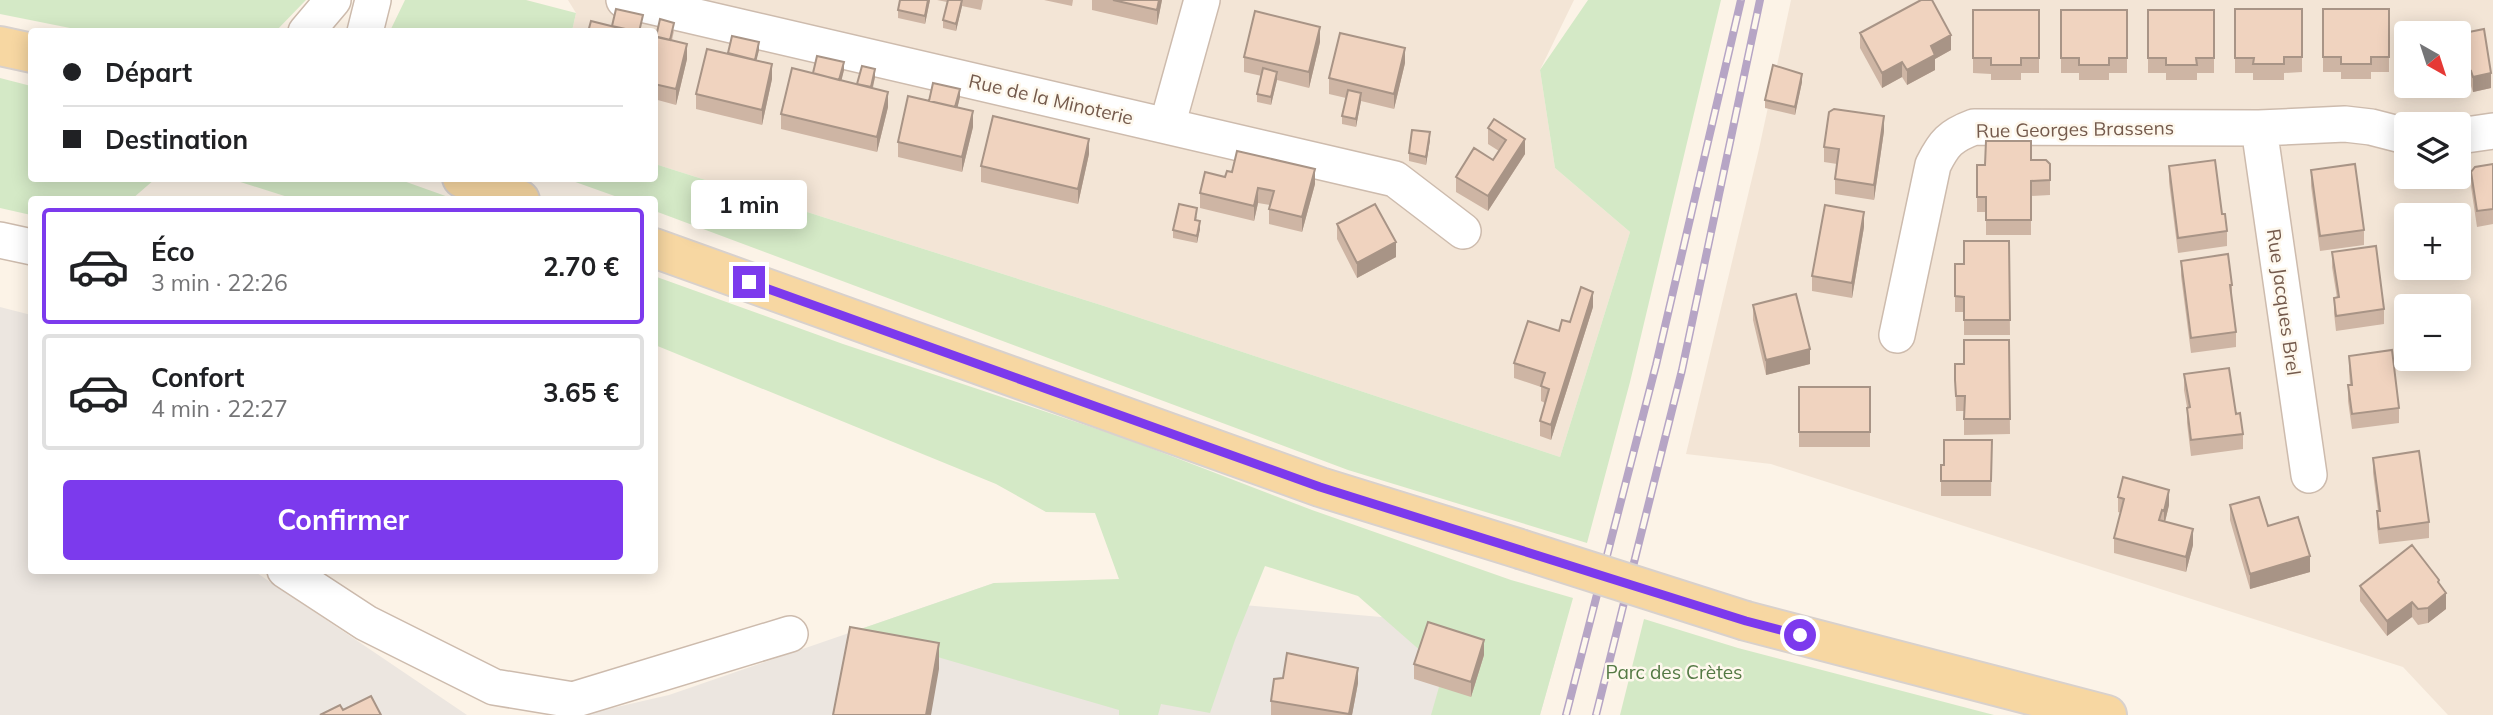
<!DOCTYPE html>
<html lang="fr">
<head>
<meta charset="utf-8">
<style>
	:root { --surface:#fff; --page:#f6f6f6; --text:#202124; --muted:#757577; --line:#e0e0e0; --accent:#7c3aed }
	body { margin:0; font-family:Mulish,sans-serif; background:var(--page); color:var(--text); height:100vh; display:flex; flex-direction:column; font-size:26px; white-space:nowrap }
	* { box-sizing:border-box; margin:0 }
	p { font-size:23px; color:var(--muted) }
	.icon { flex:none; width:38px; height:38px; fill:none; stroke:currentColor; stroke-width:2; stroke-linecap:round; stroke-linejoin:round }
	.map { position:relative; flex:1; overflow:hidden }
	.side { position:absolute; left:28px; top:196px; width:630px; height:378px; display:flex; flex-direction:column; background:var(--surface); border-radius:7px; box-shadow:0 4px 18px #0003 }
	.side>* { flex:none }
	.guide { position:absolute; left:28px; top:28px; width:630px; height:154px; border-radius:7px; box-shadow:0 4px 18px #0003; display:grid; align-content:center; height:154px; padding:0 35px; background:var(--surface) }
	.needle { width:46px; rotate:141deg }
	.controls { position:absolute; left:2394px; top:21px; display:grid; gap:14px }
	.controls a { display:grid; place-items:center; width:77px; height:77px; border-radius:7px; background:var(--surface); box-shadow:0 4px 18px #0003; font-size:35px }
	.end { position:absolute; width:32px; height:32px; margin:-16px; border:9px solid #7c3aed; background:#fff; box-shadow:0 0 0 4px #fff }
	.from { border-radius:50% }
	.bubble { position:absolute; height:49px; border-radius:7px; background:var(--surface); box-shadow:0 4px 18px #0003; font-size:23px; font-weight:700; line-height:49px; text-align:center }
	.guide b { display:flex; align-items:center; gap:24px; height:66px; font-size:26px }
	.guide b+b { border-top:2px solid var(--line) }
	.guide i { width:18px; height:18px; background:var(--text) }
	ul { padding:12px 0 0; list-style:none }
	li { display:flex; align-items:center; gap:21px; height:116px; margin:0 14px 10px; padding:0 21px; border:4px solid var(--line); border-radius:7px }
	li div { flex:1 }
	li b { display:block; font-size:26px }
	li em { font-style:normal; font-weight:700 }
	li.on { border-color:var(--accent) }
	li>.icon { width:63px; height:63px; stroke-width:1.5 }
	.cta { display:flex; gap:14px; margin-top:auto; padding:14px 35px }
	.cta a { flex:1; height:80px; border-radius:7px; background:var(--accent); color:#fff; font-size:28px; font-weight:700; line-height:80px; text-align:center }
	.map>svg:first-child { display:block }
	.residential { fill:#f3e5d6; fill-rule:evenodd }
	.industrial { fill:#ece6e0 }
	.green { fill:#d4e9c6 }
	.lines { fill:none; stroke-linecap:round; stroke-linejoin:round }
	.minor-casing { stroke:#cdbbad; stroke-width:38 }
	.major-casing { stroke:#d8d1cd; stroke-width:42 }
	.minor { stroke:#fff; stroke-width:35 }
	.major { stroke:#f7d7a2; stroke-width:38 }
	.rail-casing { stroke:#b6a5c5; stroke-width:8 }
	.rail { stroke:#fef8ed; stroke-width:5; stroke-dasharray:16; stroke-linecap:butt }
	.major-bridge-casing { stroke:#d8d1cd; stroke-width:42; stroke-linecap:butt }
	.major-bridge { stroke:#f7d7a2; stroke-width:38 }
	.wall { fill:#ceb5a4 }
	.shaded-wall { fill:#a89486 }
	.building { fill:#f0d3bf; stroke:#a89486; stroke-width:2 }
	.route { stroke:#7c3aed; stroke-width:9 }
	.labels { text-anchor:middle; dominant-baseline:central; stroke-width:5; stroke-linejoin:round; paint-order:stroke }
	.street-label { font-size:19px; fill:#745a4c; stroke:#fef8ed }
	.park-label { font-size:19px; fill:#547944; stroke:#fef8ed }
</style>
</head>
<body>
<div class="map">
<svg width="2493" height="715" viewBox="0 0 2493 715">
	<rect width="100%" height="100%" fill="#fcf3e7"/>
	<!-- residential -->
	<path class="residential" d="M568,0H1574L1540,70L1555,168L1630,232L1560,457L1104,306L655,164L654,32L572,31L576,13Z
		M1791,0H2493V715H2448L2403,667L1771,464L1686,454L1759,149ZM2406,33H2459V86H2406ZM2406,124H2459V177H2406ZM2406,215H2459V268H2406ZM2406,306H2459V359H2406Z"/>
	<!-- industrial -->
	<path class="industrial" d="M0,307L31,315L32,570L254,571L467,715H0Z
		M994,583L1563,633L1540,715H582L669,695Z"/>
	<!-- green -->
	<path class="green" d="M0,0H306L275,32L85,31L0,14Z
		M405,0H526L576,13L572,31H390Z
		M1588,0H1721L1630,382L1587,543L1348,470L655,211L654,200L623,199L567,179L654,178L655,164L1104,306L1560,457L1630,232L1555,168L1540,70Z
		M0,78L31,86L32,178L155,179L132,199L32,200L31,215L0,208Z
		M231,179H398L454,199H294Z
		M654,276L843,344L1127,439L1312,510L1511,580L1573,598L1540,715H1431L1439,687L1423,653L1358,596L1265,566L1235,640L1210,713L1161,704L1158,715H1119V710L852,632L994,583L1119,579L1095,513L1046,512L996,484L655,345Z
		M1644,619L1738,648L1994,715H1620Z"/>
	<g class="lines">
		<!-- minor casing -->
		<g class="minor-casing">
			<path id="minor" d="M624,0L1395,179L1463,231
				M306,32L333,0
				M365,32L373,0
				M1167,126L1202,0
				M2259,128L2309,475
				M2459,136L2493,131
				M0,240L32,247
				M1897,335L1933,165C1944,143 1950,136 1974,127L2259,128L2345,124L2371,127L2406,136
				M285,570L366,623L494,687L573,700L790,634"/>
		</g>
		<!-- major casing -->
		<g class="major-casing">
			<path id="major" d="M0,46L32,53
				M462,178L520,200
				M654,248L1320,487L1520,549
				M1746,621L2107,715"/>
		</g>
		<!-- minor -->
		<use href="#minor" class="minor"/>
		<!-- major -->
		<use href="#major" class="major"/>
		<!-- rail casing -->
		<g class="rail-casing">
			<path id="rail" d="M1566,715L1656,365L1741,0
				M1596,715L1682,370L1760,0"/>
		</g>
		<!-- rail -->
		<use href="#rail" class="rail"/>
		<!-- major-bridge casing -->
		<g class="major-bridge-casing">
			<path id="major-bridge" d="M1520,549L1746,621"/>
		</g>
		<!-- major-bridge -->
		<use href="#major-bridge" class="major-bridge"/>
	</g>
	<!-- wall -->
	<path class="wall" d="M930,0L925,24L898,18V10Z
		M937,0H983L981,10L962,6L956,31L943,28V20L947,2Z
		M1044,0H1073L1072,6Z
		M1092,0H1162L1157,25L1092,10Z
		M2235,9H2302V72L2284,73V80H2253V73H2235Z
		M2323,9H2389V72H2371V79H2341V72H2323Z
		M1973,10H2039V73H2021V80H1991V74L1973,73Z
		M2061,10H2127V73H2109V80H2079V73H2061Z
		M2148,10H2214V73H2197V80H2166V73H2148Z
		M674,31L672,40L687,59L676,105L654,99V36L656,37Z
		M1860,33L1951,50L1935,59V70L1907,85L1902,77L1882,88L1860,48Z
		M2464,33L2491,88L2473,92L2471,86L2433,92L2432,86H2459V39L2464,38Z
		M1320,42L1309,88L1277,80L1271,105L1257,102V94L1262,76L1244,72V57Z
		M759,50L756,60L772,79L762,125L696,109V94Z
		M1405,63L1394,109L1361,101L1356,127L1342,124V116L1346,98L1329,94V78Z
		M844,70L841,80L857,84L875,77L873,88L888,107L877,152L781,129V114L813,73Z
		M1802,82L1795,115L1765,108V100Z
		M960,97L957,108L973,127L962,172L898,157V142L929,101Z
		M1494,119L1525,154L1488,211L1456,192V177L1493,160L1499,151L1488,144V128Z
		M1884,131L1874,200L1835,194V179L1837,164L1824,162V147Z
		M1430,140L1426,165L1409,161V153Z
		M1089,154L1078,204L981,182V166Z
		M2031,160L2050,164V195L2031,196V235H1986V212H1977V165Z
		M2493,164V224L2477,227L2471,187V172Z
		M2169,166L2222,214L2227,231V246L2178,253L2169,182Z
		M2311,170L2364,230V245L2320,251L2311,186Z
		M1232,172L1315,184L1302,232L1269,224V209L1270,205L1258,203L1254,221L1200,208V193Z
		M1197,216L1196,220L1200,229L1197,243L1173,238V230Z
		M1337,224L1396,257L1357,278L1337,239Z
		M1864,227L1852,298L1812,291V276Z
		M2009,241L2010,335H1964V312H1955V295L1964,264Z
		M2332,252L2384,309V324L2336,331L2334,313V298H2337L2332,267Z
		M2181,261L2232,285V300L2236,332V347L2191,353L2181,276Z
		M2445,268H2457V271L2445,273Z
		M1753,305L1810,364L1766,375L1753,320Z
		M1593,307L1551,440L1540,436V421L1545,403L1541,401V387L1514,378V363L1570,322Z
		M2009,340L2010,434L1964,435V411H1956L1955,364H1964Z
		M2349,356L2399,408V423L2352,429L2348,401V385H2350L2349,371Z
		M2184,374L2236,414L2243,434V449L2191,456L2187,423V407L2184,390Z
		M1799,387H1870V447H1799Z
		M1992,440L1991,496H1941V465H1944Z
		M2373,458L2429,522V538L2379,544L2377,527V511H2378L2373,473Z
		M2118,497L2169,505L2165,522L2193,545L2186,572L2114,553V538L2121,513L2118,512Z
		M2230,505L2268,526L2310,572L2250,589L2230,520Z
		M2439,584L2446,609L2428,623L2418,625L2412,617L2387,636L2360,601V586Z
		M1484,655L1471,697L1414,679V664Z
		M1283,678L1358,683L1352,715H1271V701Z"/>
	<!-- shaded-wall -->
	<path class="shaded-wall" d="M928,0H930L925,24V16Z
		M962,0V6L956,31V24Z
		M1159,0H1162L1157,25V10Z
		M1320,27V42L1309,88V72Z
		M1951,35V50L1935,59V70L1907,85V70L1931,46Z
		M759,42V50L753,75V67Z
		M687,44V59L676,105V89Z
		M1405,48V63L1394,109V94Z
		M844,62V70L838,95V87Z
		M1902,62V77L1882,88V73Z
		M772,64V79L762,125V110Z
		M875,69V77L869,102V94Z
		M1277,72V80L1271,105V97Z
		M2491,73V88L2473,92V77Z
		M1802,74V82L1795,115V107Z
		M960,89V97L954,122V114Z
		M888,92V107L877,152V137Z
		M1361,93V101L1356,127V119Z
		M973,111V127L962,172V157Z
		M1884,116V131L1874,200V185Z
		M1430,132V140L1426,165V157Z
		M1089,139V154L1078,204V189Z
		M1525,139V154L1488,211V196Z
		M1315,169V184L1302,232V217Z
		M1258,188V203L1254,221V206Z
		M1864,212V227L1852,298V283Z
		M1200,221V229L1197,243V236Z
		M1396,242V257L1357,278V263Z
		M1593,292V307L1551,440V425Z
		M1810,349V364L1766,375V360Z
		M2169,490V505L2164,526V511Z
		M2193,529V545L2186,572V557Z
		M2310,556V572L2250,589V574Z
		M2446,593V609L2428,623V608Z
		M2412,602V617L2387,636V621Z
		M1484,640V655L1471,697V682Z
		M939,643V669L931,715H926Z
		M1358,668V683L1352,715H1349Z"/>
	<!-- building -->
	<path class="building" d="M900,0H928L925,16L898,10Z
		M948,0H962L956,24L943,20Z
		M1113,0H1159L1157,10Z
		M1921,0H1932L1951,35L1931,46L1935,55L1907,70L1902,62L1882,73L1860,33Z
		M616,9L643,15L639,32L612,26Z
		M2235,9H2302V57H2284V64H2253L2254,58H2235Z
		M2323,9H2389V57H2371V64H2341V57H2323Z
		M1973,10H2039V58H2021V65H1991V58H1973Z
		M2061,10H2127V58H2109V65H2079V58H2061Z
		M2148,10H2214V58H2196L2197,65H2166V58H2148Z
		M1255,11L1320,27L1309,72L1244,57Z
		M660,19L674,23L670,40L656,37Z
		M591,21L635,32H588Z
		M2484,29L2491,73L2473,77L2471,71L2459,73V39L2465,38L2464,33Z
		M1340,33L1405,48L1394,94L1329,78Z
		M654,36L687,44L676,89L654,84Z
		M732,36L759,42L755,60L728,53Z
		M707,49L772,64L762,110L696,94Z
		M817,56L844,62L839,80L813,73Z
		M1773,65L1802,74L1795,107L1765,100Z
		M862,66L875,69L871,87L857,84Z
		M792,68L888,92L877,137L781,114Z
		M1263,68L1277,72L1271,97L1257,94Z
		M933,83L960,89L955,107L929,101Z
		M1348,90L1361,93L1356,119L1342,116Z
		M908,96L973,111L962,157L898,142Z
		M1834,109L1884,116L1874,185L1835,179L1839,149L1824,147L1829,112Z
		M993,116L1089,139L1078,189L981,166Z
		M1494,119L1525,139L1488,196L1456,177L1474,148L1493,160L1506,140L1488,128Z
		M1412,130L1430,132L1426,157L1409,153Z
		M1986,141H2031V160H2046L2050,164V180L2031,181V220H1986V197H1977V165H1985Z
		M1237,151L1315,169L1302,217L1269,209L1274,191L1258,188L1254,206L1200,193L1205,172L1225,177L1227,171L1232,172Z
		M2215,160L2222,214H2225L2227,231L2178,238L2169,166Z
		M2355,164L2364,230L2320,236L2311,170Z
		M2493,164V209L2477,211L2471,172L2475,167Z
		M1179,204L1197,208L1195,220L1200,221L1197,236L1173,230Z
		M1375,204L1396,242L1357,263L1337,224Z
		M1825,205L1864,212L1852,283L1812,276Z
		M1964,241H2009L2010,320H1964V297L1955,296V264H1964Z
		M2376,246L2384,309L2336,316L2334,298L2339,297L2332,252Z
		M2228,254L2232,285H2230L2236,332L2191,338L2181,261Z
		M1581,287L1593,292L1551,425L1540,421L1549,389L1541,386L1545,373L1514,363L1528,321L1559,331L1562,320L1570,322Z
		M1796,294L1810,349L1766,360L1753,305Z
		M1964,340H2009L2010,419H1964L1965,396H1956L1955,380V364H1964Z
		M2392,350L2399,408L2352,414L2348,385H2352L2349,356Z
		M2229,368L2236,414L2240,413L2243,434L2191,440L2187,408L2190,407L2184,374Z
		M1799,387H1870V432H1799Z
		M1944,440H1992L1991,481H1941V465H1944Z
		M2419,451L2429,522L2379,529L2377,511H2380L2373,458Z
		M2123,477L2169,490L2164,511L2162,510L2159,520L2193,529L2186,557L2114,538L2124,499L2118,497Z
		M2259,497L2268,526L2298,517L2310,556L2250,574L2230,505Z
		M2412,545L2439,580L2438,582L2446,593L2428,608L2418,609L2412,602L2387,621L2360,586Z
		M1428,622L1484,640L1471,682L1414,664Z
		M850,627L939,643L926,715H833Z
		M1287,653L1358,668L1349,714L1271,701L1274,679L1283,678Z
		M371,696L381,715H320L340,705L343,710Z"/>
	<g class="lines">
		<!-- route -->
		<path class="route" d="M749,282L1320,487L1746,621L1800,635"/>
	</g>
	<g class="labels">
		<!-- street labels -->
		<g class="street-label">
			<text transform="translate(1051 99) rotate(13)">Rue de la Minoterie</text>
			<text transform="translate(2075 129) rotate(-1)">Rue Georges Brassens</text>
			<text transform="translate(2284 302) rotate(82)">Rue Jacques Brel</text>
		</g>
		<!-- park labels -->
		<g class="park-label">
			<text x="1674" y="672">Parc des Crètes</text>
		</g>
	</g>
</svg>
<div class="controls">
<a><svg class="needle" viewBox="-14 -14 28 28"><path d="M0-13l5 13h-10z" fill="#e53935"/><path d="M0 13l5-13h-10z" fill="#757577"/></svg></a>
<a><svg class="icon" aria-label="layers" viewBox="0 0 24 24"><path d="M12 4l9 5-9 5-9-5zM3 14l9 5 9-5"/></svg></a>
<a>+</a>
<a>−</a>
</div>
<i class="end from" style="left:1800px;top:635px"></i>
<i class="end" style="left:749px;top:282px"></i>
<div class="bubble" style="left:691px;top:180px;width:116px">1 min</div>
<div class="guide">
<b><i class="from"></i>Départ</b>
<b><i></i>Destination</b>
</div>
<section class="side">
<ul>
<li class="on"><svg class="icon" aria-label="car" viewBox="0 0 24 24"><path d="M5 17H2v-5l4-1 3-4h7l3 4 3 1v5h-3M9 17h6M6 11h13"/><circle cx="7" cy="17" r="2"/><circle cx="17" cy="17" r="2"/></svg><div><b>Éco</b><p>3 min · 22:26</p></div><em>2.70 €</em></li>
<li><svg class="icon" aria-label="car" viewBox="0 0 24 24"><path d="M5 17H2v-5l4-1 3-4h7l3 4 3 1v5h-3M9 17h6M6 11h13"/><circle cx="7" cy="17" r="2"/><circle cx="17" cy="17" r="2"/></svg><div><b>Confort</b><p>4 min · 22:27</p></div><em>3.65 €</em></li>
</ul>
<div class="cta"><a>Confirmer</a></div>
</section>
</div>
</body>
</html>
